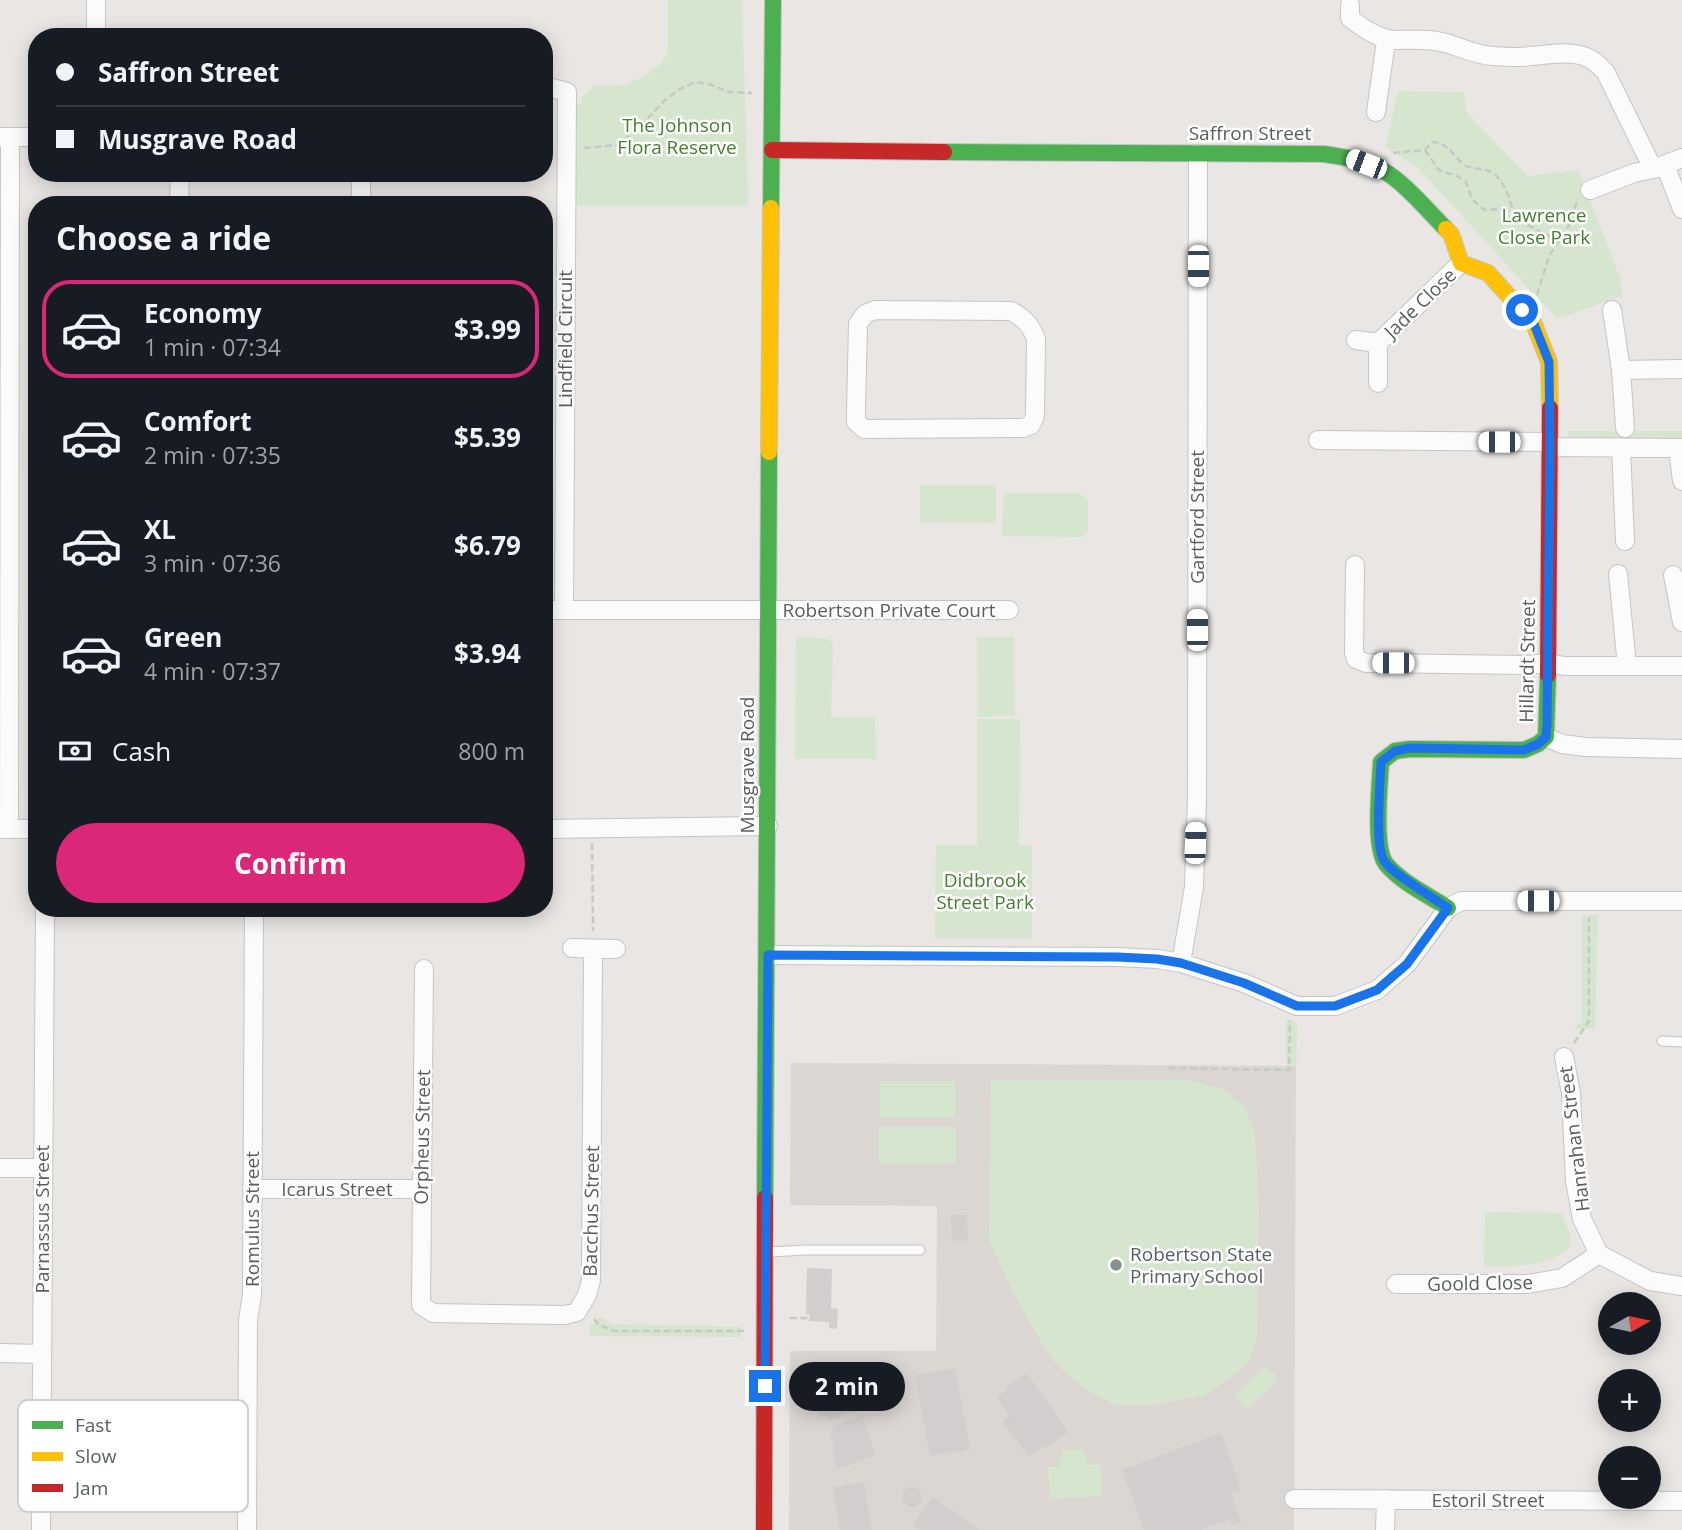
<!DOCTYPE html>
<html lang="en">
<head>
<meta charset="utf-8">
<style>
	:root { --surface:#171b24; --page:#242831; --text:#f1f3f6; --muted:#9ea1a6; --line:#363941; --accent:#db2777 }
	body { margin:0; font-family:"Open Sans",sans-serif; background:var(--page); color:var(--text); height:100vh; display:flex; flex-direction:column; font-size:26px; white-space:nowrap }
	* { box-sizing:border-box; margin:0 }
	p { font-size:23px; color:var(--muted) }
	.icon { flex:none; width:38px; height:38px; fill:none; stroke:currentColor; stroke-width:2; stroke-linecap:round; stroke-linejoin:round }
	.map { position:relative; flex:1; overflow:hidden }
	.details { position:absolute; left:28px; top:196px; width:525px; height:721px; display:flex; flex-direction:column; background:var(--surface); border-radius:28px; box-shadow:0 4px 18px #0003 }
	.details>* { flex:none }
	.guide { position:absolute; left:28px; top:28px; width:525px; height:154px; border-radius:28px; box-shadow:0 4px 18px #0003; display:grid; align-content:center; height:154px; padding:0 28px; background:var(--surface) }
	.needle { width:46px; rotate:81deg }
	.fabs { position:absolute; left:1598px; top:1292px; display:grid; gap:14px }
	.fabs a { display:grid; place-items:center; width:63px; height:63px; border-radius:50%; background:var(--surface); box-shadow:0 4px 18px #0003; font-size:35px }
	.end { position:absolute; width:32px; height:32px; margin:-16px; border:9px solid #1a73e8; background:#fff; box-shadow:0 0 0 4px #fff }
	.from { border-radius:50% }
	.bubble { position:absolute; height:49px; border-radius:24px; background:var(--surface); box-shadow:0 4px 18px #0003; font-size:23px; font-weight:700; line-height:49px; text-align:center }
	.car { position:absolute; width:21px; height:42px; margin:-21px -10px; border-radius:9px; box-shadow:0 0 5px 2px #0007; background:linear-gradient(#fff 24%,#345 0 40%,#fff 0 76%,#345 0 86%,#fff 0) }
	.guide b { display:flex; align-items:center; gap:24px; height:66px; font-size:26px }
	.guide b+b { border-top:2px solid var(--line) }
	.guide i { width:18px; height:18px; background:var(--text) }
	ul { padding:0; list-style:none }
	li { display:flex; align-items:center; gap:21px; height:98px; margin:0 14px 10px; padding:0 14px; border:4px solid transparent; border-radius:28px }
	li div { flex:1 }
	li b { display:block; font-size:26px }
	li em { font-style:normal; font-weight:700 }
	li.current { border-color:var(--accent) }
	li>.icon { width:63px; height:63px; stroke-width:1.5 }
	h2 { padding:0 28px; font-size:32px; line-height:84px }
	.pay { display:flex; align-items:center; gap:18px; height:77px; padding:0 28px; font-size:26px }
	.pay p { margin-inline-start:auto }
	.cta { display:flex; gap:14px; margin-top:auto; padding:14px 28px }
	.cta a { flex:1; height:80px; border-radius:42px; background:var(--accent); color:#fff; font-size:28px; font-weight:700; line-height:80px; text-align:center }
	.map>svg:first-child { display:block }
	.education { fill:#dbd6d2 }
	.green { fill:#d6e5cd }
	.building { fill:#d1cecd }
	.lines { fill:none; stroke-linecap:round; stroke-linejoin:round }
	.lane-casing { stroke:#c4c5c4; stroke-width:11 }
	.street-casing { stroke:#c4c5c4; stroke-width:20 }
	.fast-casing { stroke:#c5c5c5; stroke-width:18 }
	.slow-casing { stroke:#c5c5c5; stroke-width:18 }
	.jam-casing { stroke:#c5c5c5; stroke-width:18 }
	.path { stroke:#c3c9c4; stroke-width:2.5; stroke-dasharray:7 3.5; stroke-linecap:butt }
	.lane { stroke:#fcfbfb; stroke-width:9 }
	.street { stroke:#fcfbfb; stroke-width:18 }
	.fast { stroke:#4caf50; stroke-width:16 }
	.slow { stroke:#ffc107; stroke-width:16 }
	.jam { stroke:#c62828; stroke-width:16 }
	.route { stroke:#1a73e8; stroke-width:9 }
	.poi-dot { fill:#8b8e8e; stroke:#fff; stroke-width:2.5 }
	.labels { text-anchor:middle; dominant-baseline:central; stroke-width:5; stroke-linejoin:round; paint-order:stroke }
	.park-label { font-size:19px; fill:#458031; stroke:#fff }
	.street-label { font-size:19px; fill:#595f61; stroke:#fff }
	.poi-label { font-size:19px; fill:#595f61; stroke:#fff; text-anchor:start }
	.key { fill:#fff; stroke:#cdcfd0; stroke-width:2 }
	.key-label { font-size:19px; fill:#595f61 }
</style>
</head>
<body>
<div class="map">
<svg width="1682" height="1530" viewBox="0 0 1682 1530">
	<rect width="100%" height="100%" fill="#e9e6e3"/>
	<!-- education -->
	<path class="education" d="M791,1063L1296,1066L1294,1530H789L790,1351H936L937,1206L790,1205Z"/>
	<!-- green -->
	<path class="green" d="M668,0H742L748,206H573L574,107L581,103L583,96L594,86L624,85L643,77L660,64L668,52Z
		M1398,91L1464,92L1466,112L1528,176L1578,170L1621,280L1622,296L1557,319L1418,168L1386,147Z
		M1568,431H1682V440H1568Z
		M920,485H996V523L920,522Z
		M1006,493H1079L1088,500V531L1082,537L1002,536L1003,498Z
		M796,637L828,639L833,644L831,717L875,718L876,759H795Z
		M977,637H1014L1015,716L978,717Z
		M977,719H1020L1019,845L1032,846V938H935L936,845H977Z
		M1582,915H1598L1595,1029H1574L1582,1021Z
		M1286,1018L1297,1024L1296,1066H1286Z
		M991,1080H1190L1225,1090L1244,1106L1255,1133L1259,1215L1257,1336L1249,1363L1207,1395L1148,1406L1115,1405L1090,1392L1063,1371L1057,1362H1053V1357L1045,1348L1013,1293L989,1240Z
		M880,1081H955V1117L954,1118H880Z
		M879,1127H956V1163L954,1164H879Z
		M1485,1212L1562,1213L1570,1235L1571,1245C1550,1270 1514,1265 1484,1266Z
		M602,1317L612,1324L741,1327V1337L590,1336V1325Z
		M1266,1366L1279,1379L1248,1409L1235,1396Z
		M1083,1449L1089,1465L1100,1464L1102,1496L1050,1499L1048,1467H1059L1063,1450Z"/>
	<!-- building -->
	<path class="building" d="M951,1215H967L968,1240L952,1241Z
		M807,1268L832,1269L831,1308L838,1309L837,1329L829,1328V1322L809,1321L810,1314H806Z
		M955,1368L970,1449L930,1456L915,1375Z
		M846,1369L860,1410L829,1421L827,1415L819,1418L815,1406L822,1403L815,1380Z
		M1027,1373L1068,1432L1046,1448L1044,1446L1029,1456L1002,1422L1010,1416L997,1397L1007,1390L1006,1388Z
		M863,1415L875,1455L838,1469L832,1452L835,1451L830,1436L834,1435L831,1427Z
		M1221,1433L1241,1489L1230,1493L1241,1522L1232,1525L1229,1519L1200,1530H1144L1122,1470Z
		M864,1482L872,1530H840L833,1487Z
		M902 1497a10 10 0 1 1 20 0a10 10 0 1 1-20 0Z
		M933,1497L979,1530H921L913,1525Z"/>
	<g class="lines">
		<!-- lane casing -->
		<g class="lane-casing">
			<path id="lane" d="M1662,1041L1682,1042
				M768,1252L807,1250H920"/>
		</g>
		<!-- street casing -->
		<g class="street-casing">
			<path id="street" d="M96,0V37
				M1350,5V18C1364,29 1374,36 1391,40
				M544,86L567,92L564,610
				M1376,112L1385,48L1387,43L1391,40C1409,40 1428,38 1446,43C1462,48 1476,55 1493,56C1505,57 1519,58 1531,56C1547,55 1563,51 1580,55C1592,58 1598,64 1606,73L1653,169
				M0,137H37
				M1665,165L1682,209
				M361,173V205
				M1590,190L1634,173L1653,169L1682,158
				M179,205L180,173
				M875,310L1011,311C1024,318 1031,325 1036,339L1035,416L1031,425L1023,428L864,429L856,422V411L858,324L865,314Z
				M1612,310L1621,370L1625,428
				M1356,340L1378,343V383
				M1378,343L1461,263
				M1621,370L1682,369
				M1318,440L1550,442
				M1550,447L1682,448
				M1621,448L1625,541
				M1678,448L1682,481
				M1355,565L1354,652L1356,659L1366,663L1527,665L1548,663L1564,666H1682
				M1618,574L1627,666
				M1673,575L1682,622
				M544,610H1009
				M1546,737L1562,744L1586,747L1682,749
				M0,829H37
				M9,829L10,137
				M544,829L768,826
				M572,948L616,949
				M768,955L1117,957L1157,959L1181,963L1244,983L1297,1006H1335L1377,990L1407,964L1448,908L1461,901H1682
				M1181,963L1194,887L1197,798L1198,154
				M424,969L421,1305L433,1313L565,1315L577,1312L587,1295L591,1280L593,949
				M1564,1057L1571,1093L1575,1181L1582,1219L1599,1254L1650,1281L1682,1286
				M0,1168H42
				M252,1189H422
				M1396,1284H1528L1562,1278L1599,1254
				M0,1353L42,1354
				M1294,1499L1682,1501
				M41,1530L45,908
				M247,1530L248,1320L252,1295L254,908
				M1385,1530L1386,1499"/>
		</g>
		<!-- fast casing -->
		<g class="fast-casing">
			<path id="fast" d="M944,152L1324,154C1344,157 1364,160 1382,170C1402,180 1429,212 1446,229
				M771,208L773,0
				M1448,908C1428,895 1402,883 1386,864C1373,847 1380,784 1381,762L1395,751L1410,749L1524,750L1538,744L1546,737L1548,675
				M765,1198L769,452"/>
		</g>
		<!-- slow casing -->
		<g class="slow-casing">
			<path id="slow" d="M1446,229L1451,234L1461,263L1488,273L1534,324L1549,362L1550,408
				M769,452L771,208"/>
		</g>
		<!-- jam casing -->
		<g class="jam-casing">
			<path id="jam" d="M772,150L944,152
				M1548,675L1550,408
				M764,1530L765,1198"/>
		</g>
		<!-- path -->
		<path class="path" d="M584,148L617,145L636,131L663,102L678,90L695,82L709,84L729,92L752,93
			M1425,150L1439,170L1457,176L1466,182L1472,199L1484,210L1503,209L1514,213
			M1393,153L1425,150L1432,142C1447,142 1453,155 1463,164C1470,170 1481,167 1489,171C1506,179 1510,203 1516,219L1559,241
			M1537,295L1549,256L1567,229L1578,199
			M592,843L593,931
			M1574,1043L1589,1021V918
			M1169,1068L1289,1070L1290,1020
			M790,1318H809
			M594,1319L599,1325L615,1331H744"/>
		<!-- lane -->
		<use href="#lane" class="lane"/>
		<!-- street -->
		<use href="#street" class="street"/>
		<!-- fast -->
		<use href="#fast" class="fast"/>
		<!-- slow -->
		<use href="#slow" class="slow"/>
		<!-- jam -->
		<use href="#jam" class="jam"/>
	</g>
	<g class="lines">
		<!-- route -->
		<path class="route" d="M765,1386L768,955L1117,957L1157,959L1181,963L1244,983L1297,1006H1335L1377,990L1407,964L1448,908C1435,899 1389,872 1383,859C1375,842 1380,784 1381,762L1395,751L1410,748L1524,750L1538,744L1546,737L1547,724L1550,447L1549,362L1534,324L1522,310"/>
	</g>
	<!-- markers -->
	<circle class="poi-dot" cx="1116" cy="1265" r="7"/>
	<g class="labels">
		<!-- park labels -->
		<g class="park-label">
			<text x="677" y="125">The Johnson<tspan x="677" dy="22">Flora Reserve</tspan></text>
			<text x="1544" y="215">Lawrence<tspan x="1544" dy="22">Close Park</tspan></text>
			<text x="985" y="880">Didbrook<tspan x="985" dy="22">Street Park</tspan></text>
		</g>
		<!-- street labels -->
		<g class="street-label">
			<text x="1250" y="133">Saffron Street</text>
			<text transform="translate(1420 303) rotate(-44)">Jade Close</text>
			<text transform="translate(565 339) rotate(-90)">Lindfield Circuit</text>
			<text transform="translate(1197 517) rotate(-90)">Gartford Street</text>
			<text x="889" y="610">Robertson Private Court</text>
			<text transform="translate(1527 661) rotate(-89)">Hillardt Street</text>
			<text transform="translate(747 765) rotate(-90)">Musgrave Road</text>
			<text transform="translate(422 1137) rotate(-89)">Orpheus Street</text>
			<text transform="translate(1574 1139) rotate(-97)">Hanrahan Street</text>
			<text x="337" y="1189">Icarus Street</text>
			<text transform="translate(591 1211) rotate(-89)">Bacchus Street</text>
			<text transform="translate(42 1219) rotate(-90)">Parnassus Street</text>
			<text transform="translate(252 1219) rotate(-90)">Romulus Street</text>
			<text transform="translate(1480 1283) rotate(-1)">Goold Close</text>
			<text x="1488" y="1500">Estoril Street</text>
		</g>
		<!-- poi labels -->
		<g class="poi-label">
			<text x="1130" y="1254">Robertson State<tspan x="1130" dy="22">Primary School</tspan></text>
		</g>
	</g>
	<!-- legend -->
	<rect x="18" y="1400" width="230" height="112" rx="10" class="key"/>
	<rect x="32" y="1421" width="31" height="8" fill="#4caf50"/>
	<rect x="32" y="1452" width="31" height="9" fill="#ffc107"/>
	<rect x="32" y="1484" width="31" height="8" fill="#c62828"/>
	<g class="key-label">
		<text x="75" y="1432">Fast</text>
		<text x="75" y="1463">Slow</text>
		<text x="75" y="1495">Jam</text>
	</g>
</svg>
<div class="fabs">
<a><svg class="needle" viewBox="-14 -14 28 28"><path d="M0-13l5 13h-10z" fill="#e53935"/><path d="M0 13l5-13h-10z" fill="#9ea1a6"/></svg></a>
<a>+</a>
<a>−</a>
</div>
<i class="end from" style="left:1522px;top:310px"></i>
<i class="end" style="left:765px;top:1386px"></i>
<div class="bubble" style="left:789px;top:1362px;width:116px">2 min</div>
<i class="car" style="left:1366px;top:164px;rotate:291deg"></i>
<i class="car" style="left:1198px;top:266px;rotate:180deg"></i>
<i class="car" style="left:1499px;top:442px;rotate:270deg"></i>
<i class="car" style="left:1197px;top:630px;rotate:0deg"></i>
<i class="car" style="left:1393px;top:663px;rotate:270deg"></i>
<i class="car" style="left:1195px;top:843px;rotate:2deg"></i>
<i class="car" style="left:1538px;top:901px;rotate:270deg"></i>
<div class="guide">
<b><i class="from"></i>Saffron Street</b>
<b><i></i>Musgrave Road</b>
</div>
<section class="details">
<h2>Choose a ride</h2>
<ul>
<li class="current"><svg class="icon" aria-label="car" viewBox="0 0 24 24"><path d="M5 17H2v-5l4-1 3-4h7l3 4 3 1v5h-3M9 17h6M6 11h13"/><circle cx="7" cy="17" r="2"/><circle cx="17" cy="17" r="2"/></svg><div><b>Economy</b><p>1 min · 07:34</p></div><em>$3.99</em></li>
<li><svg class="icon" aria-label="car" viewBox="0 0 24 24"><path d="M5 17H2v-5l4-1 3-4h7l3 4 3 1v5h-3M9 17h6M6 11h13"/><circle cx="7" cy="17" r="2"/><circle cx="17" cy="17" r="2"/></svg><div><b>Comfort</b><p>2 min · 07:35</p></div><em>$5.39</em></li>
<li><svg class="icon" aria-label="car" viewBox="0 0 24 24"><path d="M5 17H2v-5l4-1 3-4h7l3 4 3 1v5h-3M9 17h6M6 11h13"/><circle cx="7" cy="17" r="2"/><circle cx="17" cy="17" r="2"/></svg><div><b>XL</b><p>3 min · 07:36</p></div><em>$6.79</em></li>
<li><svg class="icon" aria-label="car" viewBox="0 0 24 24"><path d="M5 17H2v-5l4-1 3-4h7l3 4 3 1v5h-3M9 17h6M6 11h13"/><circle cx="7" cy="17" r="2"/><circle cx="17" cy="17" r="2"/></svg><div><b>Green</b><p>4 min · 07:37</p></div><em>$3.94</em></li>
</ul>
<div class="pay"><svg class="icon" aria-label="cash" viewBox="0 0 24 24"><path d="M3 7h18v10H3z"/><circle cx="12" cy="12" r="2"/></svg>Cash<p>800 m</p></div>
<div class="cta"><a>Confirm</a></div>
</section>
</div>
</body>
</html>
